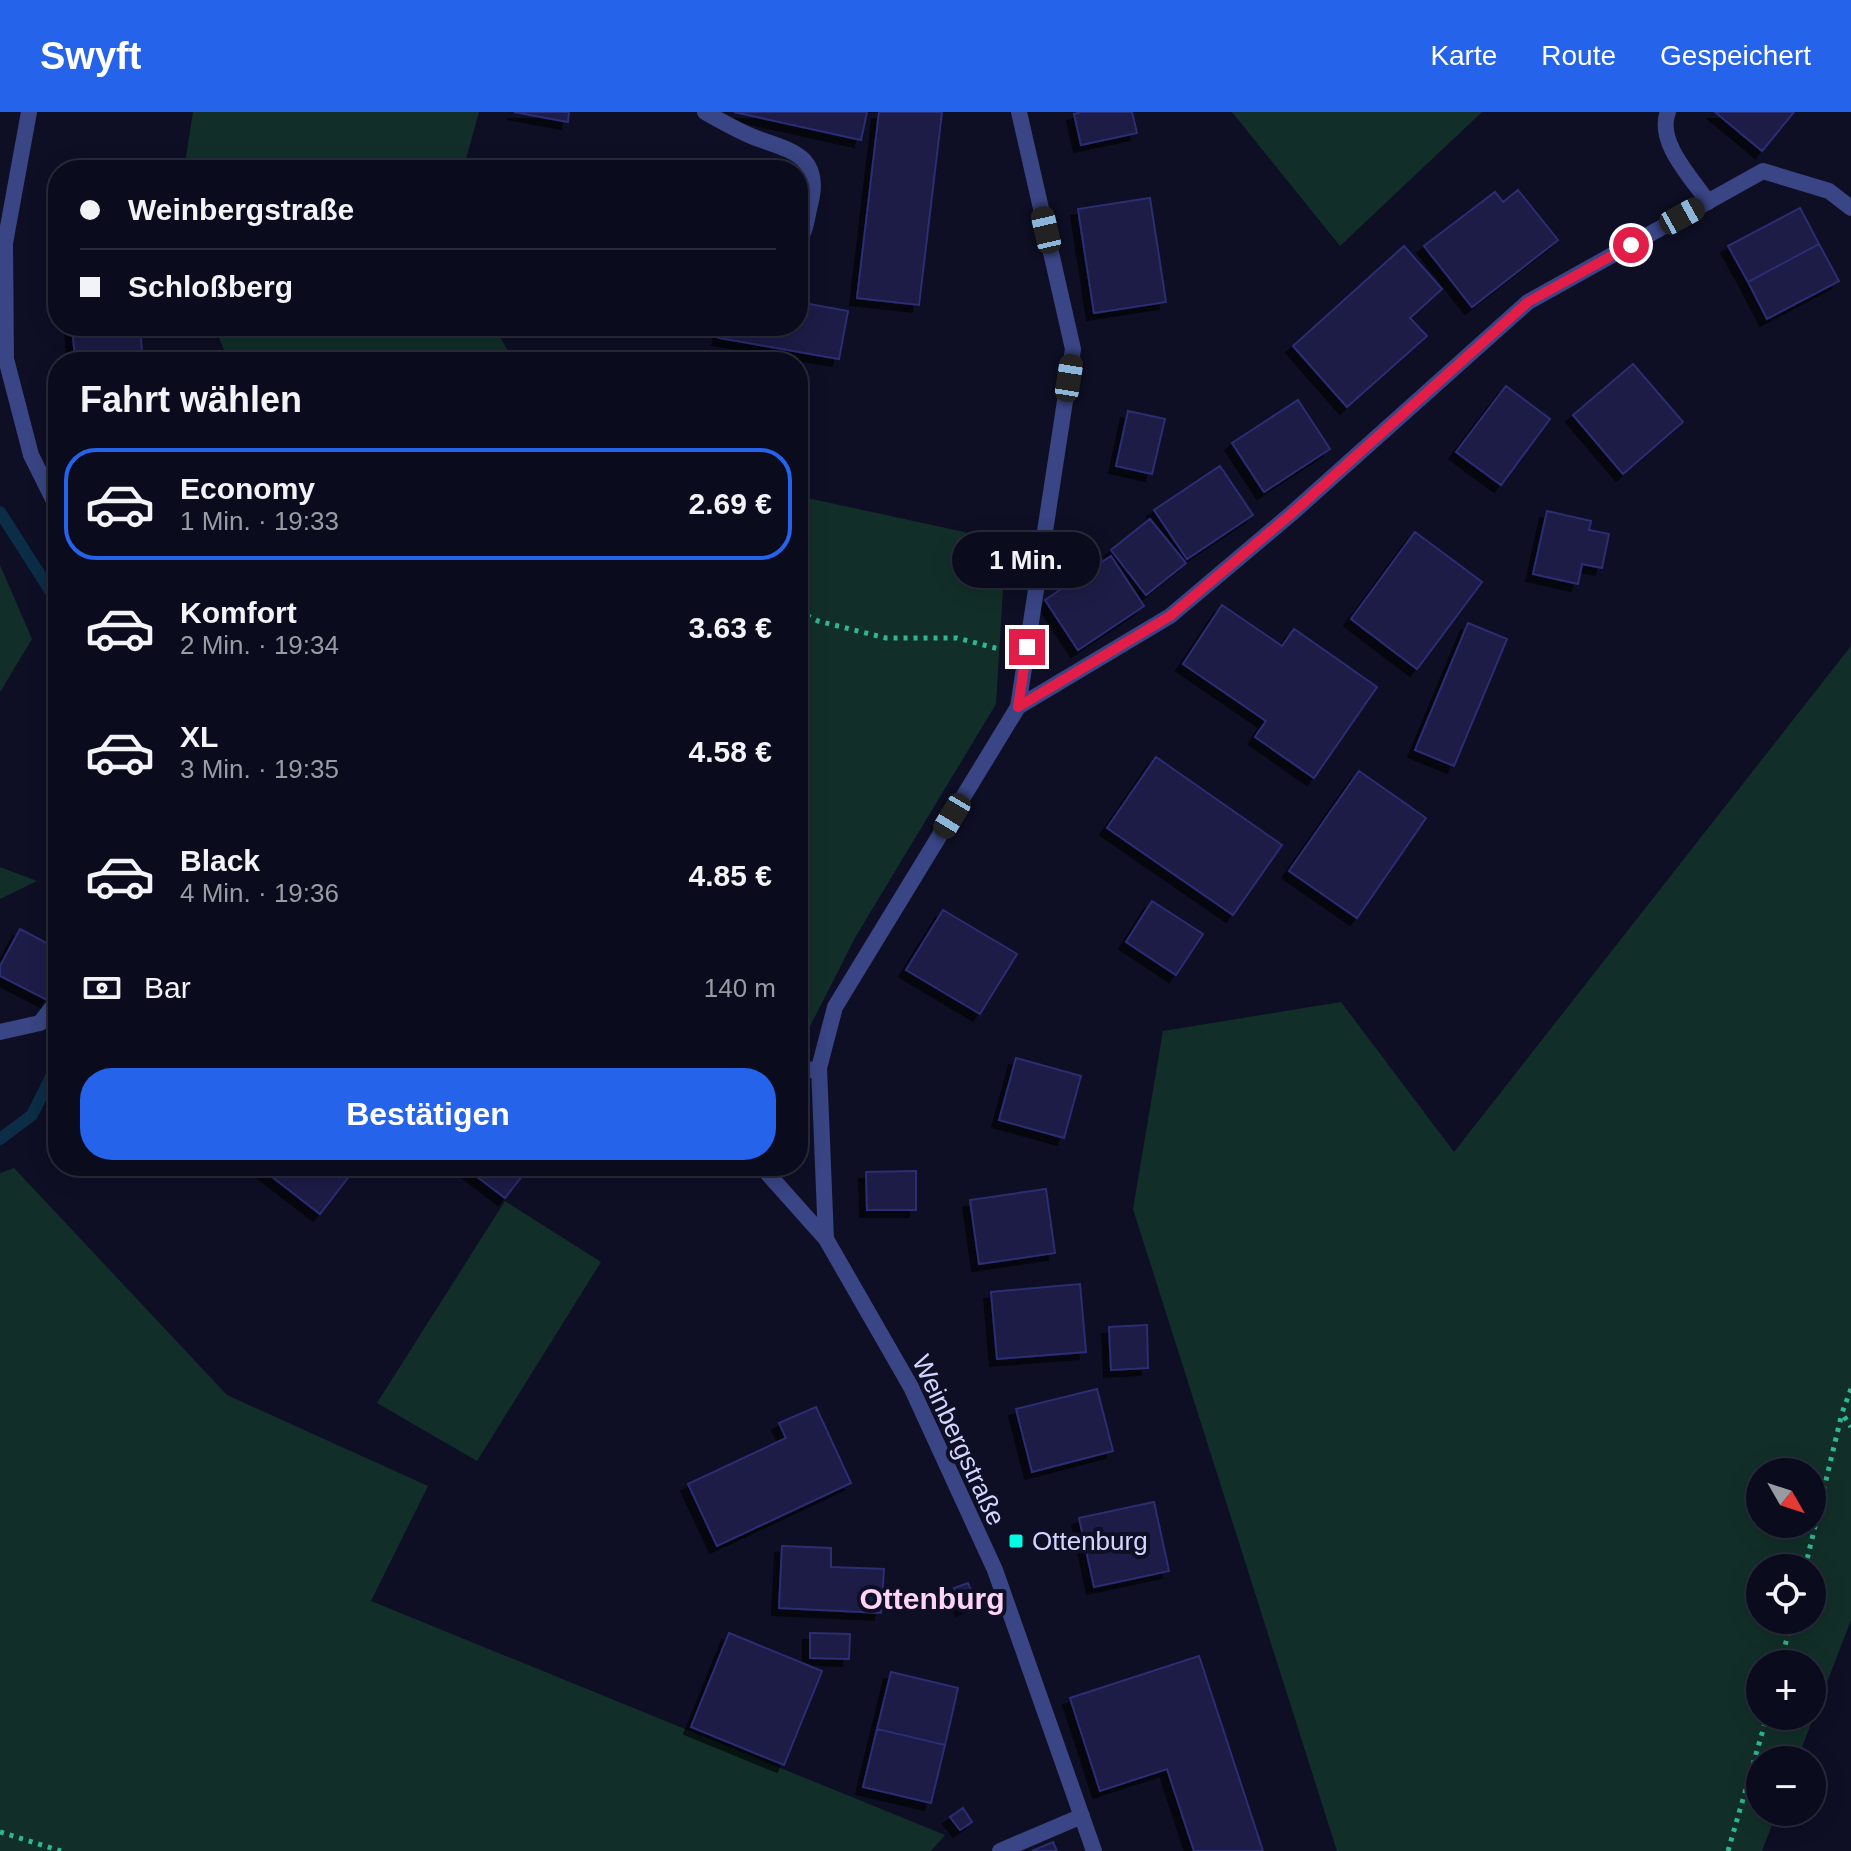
<!DOCTYPE html>
<html lang="de">
<head>
<meta charset="utf-8">
<style>
	:root { --surface:#0a0b1c; --page:#181929; --text:#f1f3f6; --muted:#999ba3; --line:#2a2b3b; --accent:#2563eb }
	body { margin:0; font-family:Arial,sans-serif; background:var(--page); color:var(--text); height:100vh; display:flex; flex-direction:column; font-size:30px; white-space:nowrap }
	* { box-sizing:border-box; margin:0 }
	p { font-size:26px; color:var(--muted) }
	.icon { flex:none; width:44px; height:44px; fill:none; stroke:currentColor; stroke-width:2; stroke-linecap:round; stroke-linejoin:round }
	.map { position:relative; flex:1; overflow:hidden }
	.details { position:absolute; left:48px; top:240px; width:760px; height:824px; display:flex; flex-direction:column; background:var(--surface); border-radius:32px; box-shadow:0 4px 20px #0003,0 0 0 2px var(--line) }
	.details>* { flex:none }
	.hud { position:absolute; left:48px; top:48px; width:760px; height:176px; border-radius:32px; box-shadow:0 4px 20px #0003,0 0 0 2px var(--line); display:grid; align-content:center; height:176px; padding:0 32px; background:var(--surface) }
	.needle { width:52px; rotate:129deg }
	.controls { position:absolute; left:1746px; top:1346px; display:grid; gap:16px }
	.controls a { display:grid; place-items:center; width:80px; height:80px; border-radius:50%; background:var(--surface); box-shadow:0 4px 20px #0003,0 0 0 2px var(--line); font-size:40px }
	.end { position:absolute; width:36px; height:36px; margin:-18px; border:10px solid #e11d48; background:#fff; box-shadow:0 0 0 4px #fff }
	.from { border-radius:50% }
	.bubble { position:absolute; height:56px; border-radius:28px; background:var(--surface); box-shadow:0 4px 20px #0003,0 0 0 2px var(--line); font-size:26px; font-weight:800; line-height:56px; text-align:center }
	.car { position:absolute; width:24px; height:48px; margin:-24px -12px; border-radius:10px; box-shadow:0 0 6px 2px #0007; background:linear-gradient(#222 24%,#8ab4d8 0 40%,#222 0 76%,#8ab4d8 0 86%,#222 0) }
	.hud b { display:flex; align-items:center; gap:28px; height:76px; font-size:30px }
	.hud b+b { border-top:2px solid var(--line) }
	.hud i { width:20px; height:20px; background:var(--text) }
	ul { padding:0; list-style:none }
	li { display:flex; align-items:center; gap:24px; height:112px; margin:0 16px 12px; padding:0 16px; border:4px solid transparent; border-radius:32px }
	li div { flex:1 }
	li b { display:block; font-size:30px }
	li em { font-style:normal; font-weight:800 }
	li.selected { border-color:var(--accent) }
	li>.icon { width:72px; height:72px; stroke-width:1.5 }
	h2 { padding:0 32px; font-size:36px; line-height:96px }
	.pay { display:flex; align-items:center; gap:20px; height:88px; padding:0 32px; font-size:30px }
	.pay p { margin-inline-start:auto }
	.action { display:flex; gap:16px; margin-top:auto; padding:16px 32px }
	.action a { flex:1; height:92px; border-radius:32px; background:var(--accent); color:#fff; font-size:32px; font-weight:800; line-height:92px; text-align:center }
	header { display:flex; align-items:center; gap:48px; box-sizing:border-box; height:112px; padding:0 40px; background:var(--accent); color:#fff }
	header strong { font-size:38px }
	nav { display:flex; gap:44px; margin-inline-start:auto; font-size:28px }
	.map>svg:first-child { display:block }
	.green { fill:#112f28; fill-rule:evenodd }
	.lines { fill:none; stroke-linecap:round; stroke-linejoin:round }
	.stream { stroke:#0b2d46; stroke-width:12 }
	.building { fill:#1a1a46; stroke:#2c2d72; stroke-width:2; filter:url(#shadow) }
	.path { stroke:#2eb793; stroke-width:5; stroke-dasharray:4 6; stroke-linecap:butt }
	.service { stroke:#394584; stroke-width:16 }
	.minor { stroke:#394584; stroke-width:16 }
	.route { stroke:#e11d48; stroke-width:10 }
	.poi-dot { fill:#00fde3; stroke:#0e0f25; stroke-width:3 }
	.labels { text-anchor:middle; dominant-baseline:central; stroke-width:8; stroke-linejoin:round; paint-order:stroke }
	.street-label { font-size:26px; fill:#d2d6ff; stroke:#0e0f25 }
	.poi-label { font-size:26px; fill:#d2d6ff; stroke:#0e0f25; text-anchor:start }
	.quarter-label { font-size:30px; font-weight:bold; fill:#ffd4f8; stroke:#0e0f25 }
</style>
</head>
<body>
<header>
<strong>Swyft</strong>
<nav><a>Karte</a><a>Route</a><a>Gespeichert</a></nav>
</header>
<div class="map">
<svg width="1851" height="1739" viewBox="0 0 1851 1739">
	<defs>
		<filter id="shadow"><feDropShadow dx="-7" dy="7" stdDeviation="0" flood-color="#0009"/></filter>
	</defs>
	<rect width="100%" height="100%" fill="#0e0f25"/>
	<!-- green -->
	<path class="green" d="M193,0H479L463,58H184Z
		M1232,0H1482L1340,134Z
		M214,214H493L515,250H229Z
		M798,384L1006,429L996,592L856,824L798,938Z
		M0,453L32,527L0,580Z
		M1851,534V1508L1797,1648H1760V1700H1777L1762,1739H1337L1133,1097L1163,919L1341,890L1454,1040ZM1812,1360V1412H1760V1360ZM1812,1456V1508H1760V1456ZM1812,1552V1604H1760V1552Z
		M0,755L37,769L0,787Z
		M14,1056L227,1283L428,1374L371,1489L945,1723L931,1739H0V1061Z
		M505,1089L601,1150L477,1349L377,1291Z"/>
	<g class="lines">
		<!-- stream -->
		<path class="stream" d="M0,400L58,491
			M0,1027L32,1003L58,951"/>
	</g>
	<!-- building -->
	<path class="building" d="M514,0H569L568,10Z
		M734,0H867L861,28Z
		M879,0H942L919,193L857,186Z
		M1081,0H1132L1137,21L1081,33L1074,2Z
		M1715,0H1794L1762,39Z
		M1518,78L1558,128L1472,195L1424,134L1495,80L1503,90Z
		M1150,86L1166,190L1094,201L1078,97Z
		M1800,96L1819,132L1748,170L1728,134Z
		M1819,132L1839,169L1767,207L1748,170Z
		M1404,134L1442,177L1410,206L1427,224L1347,295L1293,234Z
		M798,190L848,199L839,247L719,226L722,214H798Z
		M72,214H140L142,240L75,246Z
		M1633,252L1683,310L1623,362L1573,303Z
		M1506,274L1550,307L1501,373L1456,340Z
		M1298,288L1330,337L1264,380L1232,331Z
		M1128,299L1165,307L1152,362L1116,354Z
		M1220,354L1253,403L1187,447L1154,398Z
		M1547,399L1591,409L1589,418L1609,422L1602,456L1582,452L1578,472L1533,462Z
		M1150,407L1186,451L1146,483L1111,438Z
		M1415,420L1482,470L1417,557L1351,507Z
		M1111,444L1144,494L1078,538L1045,488Z
		M1222,493L1282,534L1294,517L1377,575L1314,666L1255,625L1266,609L1183,552Z
		M1468,511L1507,527L1454,654L1415,638Z
		M1156,645L1282,733L1233,803L1107,716Z
		M1359,659L1426,706L1357,806L1289,759Z
		M1152,789L1203,822L1176,863L1126,830Z
		M943,798L1017,842L980,902L906,858Z
		M20,817L58,837V867L47,888L0,864V854Z
		M1016,946L1081,964L1064,1026L999,1008Z
		M258,1054H357L320,1102Z
		M463,1054H530L505,1086Z
		M916,1059V1098H867L866,1060Z
		M1046,1077L1055,1141L979,1152L970,1088Z
		M1080,1172L1086,1240L997,1247L991,1180Z
		M1147,1213L1148,1256L1111,1258L1109,1215Z
		M1097,1277L1113,1339L1032,1360L1016,1297Z
		M816,1295L851,1371L717,1434L688,1372L786,1326L779,1311Z
		M1154,1390L1169,1459L1094,1475L1079,1406Z
		M782,1434L831,1436V1455L884,1457L881,1501L779,1496Z
		M968,1471L976,1491L963,1497L954,1476Z
		M729,1521L822,1559L784,1653L691,1615Z
		M810,1521L850,1522L849,1547L810,1546Z
		M1199,1544L1263,1739H1194L1167,1657L1100,1679L1070,1586Z
		M891,1560L958,1576L945,1633L877,1617Z
		M877,1617L945,1633L931,1691L863,1675Z
		M963,1696L972,1710L960,1718L950,1705Z
		M1053,1730L1057,1739H1032Z"/>
	<g class="lines">
		<!-- path -->
		<path class="path" d="M798,499L818,509L886,526H957L999,537
			M1851,1277L1842,1301L1851,1315
			M1805,1456L1842,1301
			M1780,1552L1792,1508
			M0,1720L61,1739
			M1728,1739L1767,1604"/>
		<!-- service -->
		<path class="service" d="M705,0C721,9 738,19 756,26C792,39 823,44 810,93C807,105 806,120 798,129
			M1668,0C1656,30 1692,66 1708,90
			M0,920L40,911L58,888"/>
		<!-- minor -->
		<path class="minor" d="M29,0L5,131L6,247L31,343L58,397
			M1018,595L1073,237L1019,0
			M798,961L819,956
			M761,1054L826,1127L911,1275L995,1458L1094,1739
			M826,1127L819,956L835,895L1018,595L1170,504L1291,402L1528,190L1763,59L1829,79L1851,96
			M1000,1739L1082,1704"/>
	</g>
	<g class="lines">
		<!-- route -->
		<path class="route" d="M1027,535L1018,595L1170,504L1291,402L1528,190L1631,133"/>
	</g>
	<!-- markers -->
	<rect class="poi-dot" x="1008" y="1421" width="16" height="16" rx="4"/>
	<g class="labels">
		<!-- street labels -->
		<g class="street-label">
			<text transform="translate(959 1328) rotate(65)">Weinbergstraße</text>
		</g>
		<!-- poi labels -->
		<g class="poi-label">
			<text x="1032" y="1429">Ottenburg</text>
		</g>
		<!-- quarter labels -->
		<g class="quarter-label">
			<text x="932" y="1486">Ottenburg</text>
		</g>
	</g>
</svg>
<div class="controls">
<a><svg class="needle" viewBox="-14 -14 28 28"><path d="M0-13l5 13h-10z" fill="#e53935"/><path d="M0 13l5-13h-10z" fill="#999ba3"/></svg></a>
<a><svg class="icon" aria-label="locate" viewBox="0 0 24 24"><circle cx="12" cy="12" r="6"/><path d="M12 2v4M12 18v4M2 12h4M18 12h4"/></svg></a>
<a>+</a>
<a>−</a>
</div>
<i class="end from" style="left:1631px;top:133px"></i>
<i class="end" style="left:1027px;top:535px"></i>
<div class="bubble" style="left:952px;top:420px;width:148px">1 Min.</div>
<i class="car" style="left:1682px;top:104px;rotate:61deg"></i>
<i class="car" style="left:1046px;top:118px;rotate:347deg"></i>
<i class="car" style="left:1069px;top:266px;rotate:9deg"></i>
<i class="car" style="left:952px;top:704px;rotate:211deg"></i>
<div class="hud">
<b><i class="from"></i>Weinbergstraße</b>
<b><i></i>Schloßberg</b>
</div>
<section class="details">
<h2>Fahrt wählen</h2>
<ul>
<li class="selected"><svg class="icon" aria-label="car" viewBox="0 0 24 24"><path d="M5 17H2v-5l4-1 3-4h7l3 4 3 1v5h-3M9 17h6M6 11h13"/><circle cx="7" cy="17" r="2"/><circle cx="17" cy="17" r="2"/></svg><div><b>Economy</b><p>1 Min. · 19:33</p></div><em>2.69 €</em></li>
<li><svg class="icon" aria-label="car" viewBox="0 0 24 24"><path d="M5 17H2v-5l4-1 3-4h7l3 4 3 1v5h-3M9 17h6M6 11h13"/><circle cx="7" cy="17" r="2"/><circle cx="17" cy="17" r="2"/></svg><div><b>Komfort</b><p>2 Min. · 19:34</p></div><em>3.63 €</em></li>
<li><svg class="icon" aria-label="car" viewBox="0 0 24 24"><path d="M5 17H2v-5l4-1 3-4h7l3 4 3 1v5h-3M9 17h6M6 11h13"/><circle cx="7" cy="17" r="2"/><circle cx="17" cy="17" r="2"/></svg><div><b>XL</b><p>3 Min. · 19:35</p></div><em>4.58 €</em></li>
<li><svg class="icon" aria-label="car" viewBox="0 0 24 24"><path d="M5 17H2v-5l4-1 3-4h7l3 4 3 1v5h-3M9 17h6M6 11h13"/><circle cx="7" cy="17" r="2"/><circle cx="17" cy="17" r="2"/></svg><div><b>Black</b><p>4 Min. · 19:36</p></div><em>4.85 €</em></li>
</ul>
<div class="pay"><svg class="icon" aria-label="cash" viewBox="0 0 24 24"><path d="M3 7h18v10H3z"/><circle cx="12" cy="12" r="2"/></svg>Bar<p>140 m</p></div>
<div class="action"><a>Bestätigen</a></div>
</section>
</div>
</body>
</html>
